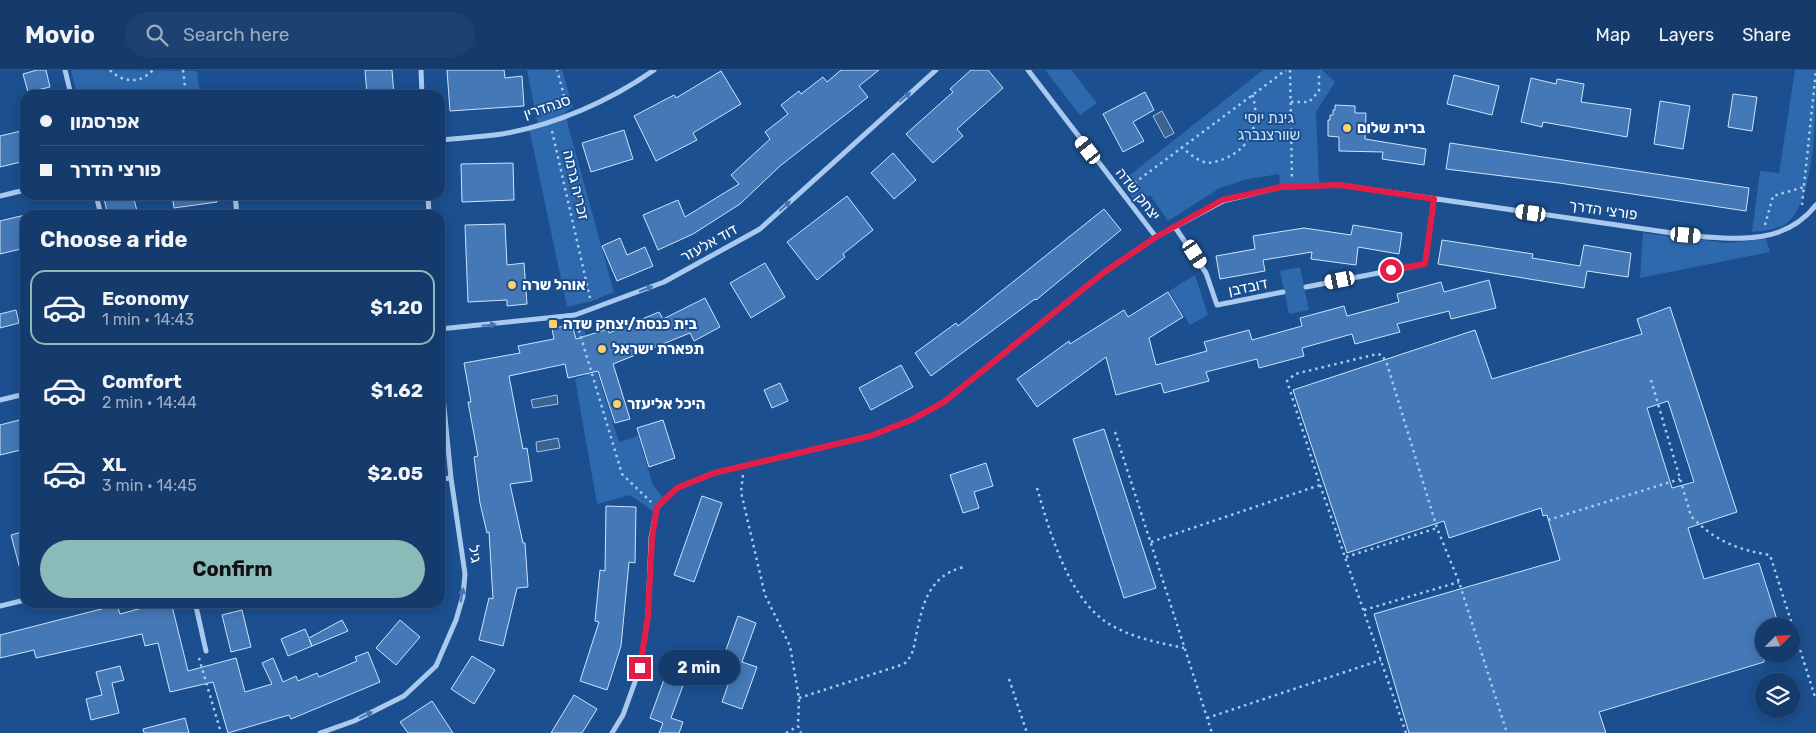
<!DOCTYPE html>
<html lang="en">
<head>
<meta charset="utf-8">
<style>
	:root { --surface:#143b6b; --page:#1d4271; --text:#f1f3f6; --muted:#9dadc1; --line:#33557e; --accent:#8bbbb9 }
	body { margin:0; font-family:Rubik,"Noto Sans Hebrew",sans-serif; background:var(--page); color:var(--text); height:100vh; display:flex; flex-direction:column; font-size:19px; white-space:nowrap }
	* { box-sizing:border-box; margin:0 }
	p { font-size:16px; color:var(--muted) }
	.icon { flex:none; width:28px; height:28px; fill:none; stroke:currentColor; stroke-width:2; stroke-linecap:round; stroke-linejoin:round }
	.map { position:relative; flex:1; overflow:hidden }
	.panel { position:absolute; left:20px; top:140px; width:425px; height:398px; display:flex; flex-direction:column; background:var(--surface); border-radius:15px; box-shadow:0 2px 12px #0003,0 0 0 1px var(--line) }
	.panel>* { flex:none }
	.top-card { position:absolute; left:20px; top:20px; width:425px; height:110px; border-radius:15px; box-shadow:0 2px 12px #0003,0 0 0 1px var(--line); display:grid; align-content:center; height:110px; padding:0 20px; background:var(--surface) }
	.needle { width:32px; rotate:66deg }
	.tools { position:absolute; left:1755px; top:548px; display:grid; gap:10px }
	.tools a { display:grid; place-items:center; width:45px; height:45px; border-radius:50%; background:var(--surface); box-shadow:0 2px 12px #0003,0 0 0 1px var(--line); font-size:25px }
	.end { position:absolute; width:22px; height:22px; margin:-11px; border:6px solid #e11d48; background:#fff; box-shadow:0 0 0 2px #fff }
	.from { border-radius:50% }
	.bubble { position:absolute; height:35px; border-radius:18px; background:var(--surface); box-shadow:0 2px 12px #0003,0 0 0 1px var(--line); font-size:16px; font-weight:700; line-height:35px; text-align:center }
	.car { position:absolute; width:15px; height:30px; margin:-15px -8px; border-radius:6px; box-shadow:0 0 4px 1px #0007; background:linear-gradient(#fff 24%,#345 0 40%,#fff 0 76%,#345 0 86%,#fff 0) }
	.top-card b { display:flex; align-items:center; gap:18px; height:48px; font-size:19px }
	.top-card b+b { border-top:1px solid var(--line) }
	.top-card i { width:12px; height:12px; background:var(--text) }
	ul { padding:0; list-style:none }
	li { display:flex; align-items:center; gap:15px; height:75px; margin:0 10px 8px; padding:0 10px; border:2px solid transparent; border-radius:15px }
	li div { flex:1 }
	li b { display:block; font-size:19px }
	li em { font-style:normal; font-weight:700 }
	li.on { border-color:var(--accent) }
	li>.icon { width:45px; height:45px; stroke-width:1.5 }
	h2 { padding:0 20px; font-size:22px; line-height:60px }
	.primary-button { display:flex; gap:10px; margin-top:auto; padding:10px 20px }
	.primary-button a { flex:1; height:58px; border-radius:30px; background:var(--accent); color:#111; font-size:20px; font-weight:700; line-height:58px; text-align:center }
	header { display:flex; align-items:center; gap:30px; box-sizing:border-box; height:70px; padding:0 25px; background:var(--surface); border-bottom:1px solid var(--line) }
	header strong { font-size:24px }
	nav { display:flex; gap:28px; margin-inline-start:auto; font-size:18px }
	.search { width:350px; height:45px; background:var(--page); display:flex; align-items:center; gap:12px; box-sizing:border-box; padding:0 18px; border-radius:28px; color:var(--muted); font-size:19px }
	.map>svg:first-child { display:block }
	.green { fill:#2e69ad }
	.water { fill:#3c6290; stroke:#9cc4f0 }
	.building { fill:#4478b7; stroke:#cfe3fa; fill-rule:evenodd }
	.lines { fill:none; stroke-linecap:round; stroke-linejoin:round }
	.path { stroke:#a9c9ee; stroke-width:2.5; stroke-dasharray:2.5 4; stroke-linecap:butt }
	.street { stroke:#a9c9ee; stroke-width:5 }
	.oneway { fill:#4674ac }
	.route { stroke:#e11d48; stroke-width:6 }
	.poi-dot { fill:#ffd166; stroke:#1b4f8f; stroke-width:2 }
	.labels { text-anchor:middle; dominant-baseline:central; stroke-width:4; stroke-linejoin:round; paint-order:stroke }
	.street-label { font-size:15px; fill:#fff; stroke:#1b4f8f }
	.park-label { font-size:15px; fill:#cfe3fa; stroke:#1b4f8f }
	.poi-label { font-size:15px; font-weight:bold; fill:#fff; stroke:#1b4f8f; text-anchor:start }
</style>
</head>
<body>
<header>
<strong>Movio</strong>
<div class="search"><svg class="icon" aria-label="search" viewBox="0 0 24 24"><circle cx="10" cy="10" r="6"/><path d="M15 15l6 6"/></svg>Search here</div>
<nav><a>Map</a><a>Layers</a><a>Share</a></nav>
</header>
<div class="map">
<svg width="1816" height="663" viewBox="0 0 1816 663">
	<rect width="100%" height="100%" fill="#1b4f8f"/>
	<!-- green -->
	<path class="green" d="M71,0L197,1L200,25H77Z
		M527,0H562L573,37L565,42L569,59L614,222L592,231L567,237L529,58L538,55Z
		M1045,0H1071L1097,33L1080,45Z
		M1263,0H1322L1335,12L1316,42L1319,113L1280,115L1279,104L1248,109L1220,118L1168,151L1150,125L1137,134L1121,112Z
		M1795,0H1816C1816,40 1816,131 1786,154C1775,160 1763,161 1752,162L1760,101L1779,103Z
		M1643,163L1728,173L1766,169L1770,182L1640,208Z
		M1300,197L1309,240L1289,244L1280,201Z
		M1195,205L1208,245L1190,255L1169,221Z
		M581,250L619,372L638,366L653,415L664,429L654,442L630,425L597,434L575,309L587,305L573,252Z"/>
	<!-- water -->
	<path class="water" d="M1162,41L1174,63L1165,68L1153,46Z
		M557,325L558,334L533,338L531,330Z
		M558,368L560,378L537,382L536,372Z"/>
	<!-- building -->
	<path class="building" d="M37,0H46L50,17L28,22L23,4Z
		M365,0H392L394,25H367Z
		M447,0H504L505,8L522,6L524,36L450,41Z
		M841,0H879L859,16L868,27L780,96L740,134L693,164L658,180L643,145L678,130L685,147L739,114L731,105L770,69L765,62L788,44L781,35L799,21L801,24L823,7L827,12Z
		M971,0H988L1003,18L957,59L963,66L933,93L906,64L953,22L950,19Z
		M721,1L741,34L693,63L697,70L656,91L634,46L674,25L676,28Z
		M1454,5L1499,16L1492,45L1447,34Z
		M1531,8L1556,14L1557,9L1584,14L1581,32L1631,39L1627,67L1543,52L1542,57L1521,52Z
		M1145,22L1154,40L1133,52L1144,71L1123,82L1103,44Z
		M1733,24L1757,27L1752,61L1728,57Z
		M1660,31L1690,36L1683,79L1654,74Z
		M1335,35L1355,36V43H1366L1365,69L1426,79L1424,95L1382,89L1383,82L1339,81V67L1328,66V50H1330V45H1333V40H1335Z
		M25,60V91L0,97V66Z
		M624,60L633,89L591,102L582,73Z
		M1450,73L1749,118L1746,141L1559,113L1446,99Z
		M893,83L916,110L894,129L871,103Z
		M513,93L514,130L462,132L461,94Z
		M103,125H133L138,145H108Z
		M172,125H216L217,132L174,138Z
		M847,126L873,160L843,184L845,187L817,210L787,172Z
		M1104,139L1121,160L1036,230L1035,229L931,306L915,283L956,253L958,256Z
		M25,145V178L0,184V151Z
		M505,154L507,195L524,193L527,234L507,236V230L468,232L465,155Z
		M1353,155L1402,163L1399,184L1358,177L1356,195L1311,189L1312,182L1263,190L1265,201L1220,209L1216,186L1255,179L1253,166L1304,158L1351,165Z
		M620,168L627,185L645,177L653,196L617,211L602,176Z
		M1442,170L1533,184L1532,188L1580,196L1584,175L1631,183L1628,207L1587,201L1584,218L1438,194Z
		M765,193L785,227L751,248L730,213Z
		M1489,210L1496,238L1451,249L1449,241L1397,254L1400,262L1355,274L1352,264L1302,278L1304,286L1259,298L1257,289L1206,302L1209,311L1164,323L1161,313L1116,325L1106,287L1037,337L1017,309L1069,271L1070,274L1124,240L1128,247L1168,222L1183,247L1149,268L1156,295L1207,281L1204,272L1249,260L1252,270L1302,256L1300,248L1344,236L1347,246L1399,232L1397,224L1441,212L1444,222Z
		M705,228L720,257L694,271L690,263L613,294L630,349L615,353L598,301L568,308L565,294L509,306L523,379L527,378L532,411L510,414L523,473H525L528,517L517,518L503,576L479,570L489,528L493,529L489,462L487,463L480,433L474,387L478,386L468,332H471L464,293L520,283L518,276L554,269L552,259L572,254L576,269L608,259L609,263L659,242L663,249Z
		M1670,237L1737,442L1688,458L1704,509L1759,493L1779,556H1764V592L1599,642L1606,663H1409L1374,544L1560,490L1547,445L1543,446L1541,438L1449,468L1444,451L1347,483L1293,320L1475,260L1492,309L1642,264L1637,249ZM1668,331L1694,412L1672,418L1647,338Z
		M16,240L19,253L0,258V244Z
		M901,295L913,317L871,340L859,318Z
		M780,313L788,331L772,338L764,320Z
		M19,350L25,379L0,385V355Z
		M663,350L675,388L649,397L637,358Z
		M1104,359L1156,518L1124,528L1073,369Z
		M986,393L993,416L974,422L979,438L963,443L950,405Z
		M702,426L722,433L694,512L674,505Z
		M606,436L636,437L635,493L629,492L621,576L607,620L580,611L599,552L595,551L600,500L605,501Z
		M25,461V502L21,503L11,465Z
		M164,532H171L188,601L236,588L245,622L272,614L262,593L273,588L283,612L296,606L298,611L317,603L319,607L357,591L355,587L368,582L380,612L291,649L289,645L228,663L213,612L170,622L158,573L145,576L142,564L36,588L34,580L0,588V565L117,535L120,544Z
		M242,540L251,577L231,582L222,545Z
		M738,546L756,553L742,592L757,597L742,639L722,632L735,595L722,591Z
		M342,550L348,561L312,576L309,569L312,576L288,586L281,569L305,559L309,568Z
		M400,550L420,567L396,595L376,578Z
		M472,586L495,600L474,634L451,619Z
		M120,596L124,610L112,613L119,643L91,650L86,629L102,625L96,602Z
		M666,604L685,610L671,648L683,652L679,663H659L663,653L650,648Z
		M574,625L597,639L582,663H551Z
		M432,631L453,663H408L400,652Z
		M185,648L189,663H144L143,659Z"/>
	<g class="lines">
		<!-- path -->
		<path class="path" d="M110,0C123,13 140,14 153,0
			M183,0L186,25
			M1290,0L1292,108
			M1291,32H1309L1319,21V5
			M552,41L554,33L564,25L557,0
			M552,61L590,228
			M1181,77C1188,82 1195,89 1204,92C1211,94 1219,91 1226,88C1252,77 1261,51 1252,24
			M1129,117L1286,0
			M1802,135L1816,0
			M1765,155L1773,126L1804,117
			M577,254L622,404L651,432
			M1651,310L1691,446C1713,470 1738,480 1770,485L1816,630
			M1115,362L1212,663
			M743,405L741,422L765,525L790,576L799,628L798,656L801,663
			M1037,418C1049,459 1066,521 1102,549C1126,567 1156,572 1184,578
			M1548,450L1680,409
			M1151,472L1320,415
			M1346,487L1437,458
			M1364,540L1459,512
			M199,588L221,663
			M1009,609L1027,663
			M799,628L904,594C913,586 914,577 916,566C923,533 928,507 963,497
			M1207,648L1381,590
			M786,663L798,656
			M1406,663L1320,415L1287,311L1295,304L1377,284L1382,285L1387,294L1437,458L1459,512L1507,663"/>
		<!-- street -->
		<path class="street" d="M65,0L71,25
			M421,0L422,25
			M1028,0L1156,167
			M440,70C460,68 481,67 502,64C555,55 610,31 654,0
			M96,125L101,145
			M235,125L237,145
			M428,125L429,145
			M0,126L25,120
			M1175,157L1206,203L1217,235L1283,222
			M1306,217L1425,194L1434,129
			M440,259L575,245L664,212L760,159L936,0
			M0,330L25,324
			M440,409L451,408
			M195,532L206,581
			M0,536L25,530
			M320,663L354,651L404,626L436,596L456,550L463,526L465,504L451,408L440,296
			M612,663L623,645L640,598L648,546L651,468L657,437L677,418L714,403L870,366L911,350L944,332L1103,203L1156,167L1223,131L1281,117L1340,115L1686,165C1733,169 1783,177 1816,135"/>
	</g>
	<!-- one-way arrows -->
	<defs><path id="oneway-solid" d="M-6-.8H1V-3.2L6.5 0L1 3.2V.8H-6Z" transform="scale(1.25)"/></defs>
	<g class="oneway">
		<use href="#oneway-solid" transform="translate(905 27) rotate(-41)"/>
		<use href="#oneway-solid" transform="translate(785 136) rotate(-42)"/>
		<use href="#oneway-solid" transform="translate(646 219) rotate(-21)"/>
		<use href="#oneway-solid" transform="translate(489 255) rotate(-5)"/>
		<use href="#oneway-solid" transform="translate(462 525) rotate(-79)"/>
		<use href="#oneway-solid" transform="translate(366 645) rotate(-26)"/>
	</g>
	<g class="lines">
		<!-- route -->
		<path class="route" d="M640,598L648,546L652,468L657,437L677,418L714,403L870,366L911,350L944,332L1103,203L1156,167L1222,130L1281,117L1340,115L1434,129L1425,194L1391,200"/>
	</g>
	<!-- markers -->
	<g class="poi-dot">
		<circle cx="1347" cy="58" r="5"/>
		<circle cx="512" cy="215" r="5"/>
		<rect x="548" y="249" width="10" height="10" rx="2.5"/>
		<circle cx="602" cy="279" r="5"/>
		<circle cx="617" cy="334" r="5"/>
	</g>
	<g class="labels">
		<!-- street labels -->
		<g class="street-label">
			<text transform="translate(547 37) rotate(-19)">סנהדרין</text>
			<text transform="translate(576 115) rotate(77)">זכריה גרמה</text>
			<text transform="translate(1138 124) rotate(52)">יצחק שדה</text>
			<text transform="translate(1603 140) rotate(8)">פורצי הדרך</text>
			<text transform="translate(709 173) rotate(-29)">דוד אלעזר</text>
			<text transform="translate(1248 217) rotate(-12)">דובדבן</text>
			<text transform="translate(475 484) rotate(81)">גיל</text>
		</g>
		<!-- park labels -->
		<g class="park-label">
			<text x="1269" y="48">גינת יוסי<tspan x="1269" dy="17">שוורצנברג</tspan></text>
		</g>
		<!-- poi labels -->
		<g class="poi-label">
			<text x="1357" y="58">ברית שלום</text>
			<text x="522" y="215">אוהל שרה</text>
			<text x="563" y="254">בית כנסת/יצחק שדה</text>
			<text x="612" y="279">תפארת ישראל</text>
			<text x="627" y="334">היכל אליעזר</text>
		</g>
	</g>
</svg>
<div class="tools">
<a><svg class="needle" viewBox="-14 -14 28 28"><path d="M0-13l5 13h-10z" fill="#e53935"/><path d="M0 13l5-13h-10z" fill="#9dadc1"/></svg></a>
<a><svg class="icon" aria-label="layers" viewBox="0 0 24 24"><path d="M12 4l9 5-9 5-9-5zM3 14l9 5 9-5"/></svg></a>
</div>
<i class="end from" style="left:1391px;top:200px"></i>
<i class="end" style="left:640px;top:598px"></i>
<div class="bubble" style="left:658px;top:580px;width:82px">2 min</div>
<i class="car" style="left:1088px;top:80px;rotate:322deg"></i>
<i class="car" style="left:1531px;top:143px;rotate:278deg"></i>
<i class="car" style="left:1686px;top:165px;rotate:95deg"></i>
<i class="car" style="left:1195px;top:184px;rotate:147deg"></i>
<i class="car" style="left:1340px;top:210px;rotate:259deg"></i>
<div class="top-card">
<b><i class="from"></i>אפרסמון</b>
<b><i></i>פורצי הדרך</b>
</div>
<section class="panel">
<h2>Choose a ride</h2>
<ul>
<li class="on"><svg class="icon" aria-label="car" viewBox="0 0 24 24"><path d="M5 17H2v-5l4-1 3-4h7l3 4 3 1v5h-3M9 17h6M6 11h13"/><circle cx="7" cy="17" r="2"/><circle cx="17" cy="17" r="2"/></svg><div><b>Economy</b><p>1 min · 14:43</p></div><em>$1.20</em></li>
<li><svg class="icon" aria-label="car" viewBox="0 0 24 24"><path d="M5 17H2v-5l4-1 3-4h7l3 4 3 1v5h-3M9 17h6M6 11h13"/><circle cx="7" cy="17" r="2"/><circle cx="17" cy="17" r="2"/></svg><div><b>Comfort</b><p>2 min · 14:44</p></div><em>$1.62</em></li>
<li><svg class="icon" aria-label="car" viewBox="0 0 24 24"><path d="M5 17H2v-5l4-1 3-4h7l3 4 3 1v5h-3M9 17h6M6 11h13"/><circle cx="7" cy="17" r="2"/><circle cx="17" cy="17" r="2"/></svg><div><b>XL</b><p>3 min · 14:45</p></div><em>$2.05</em></li>
</ul>
<div class="primary-button"><a>Confirm</a></div>
</section>
</div>
</body>
</html>
